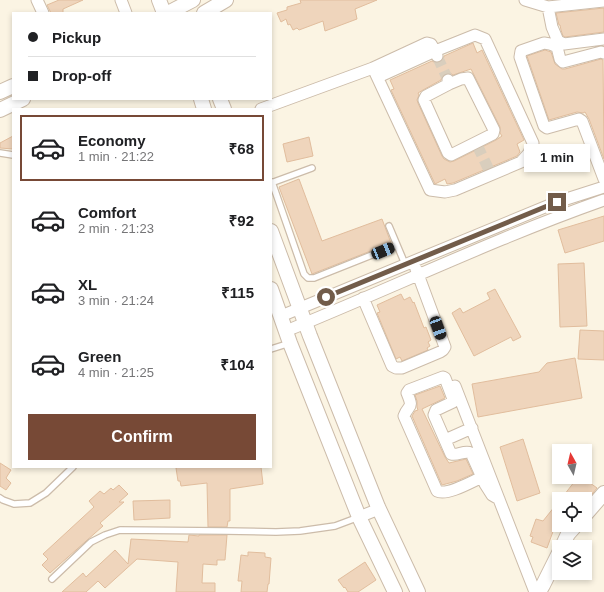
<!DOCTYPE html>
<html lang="en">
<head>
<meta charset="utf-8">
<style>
	:root { --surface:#fff; --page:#f6f6f6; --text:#202124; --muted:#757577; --line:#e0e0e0; --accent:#774936 }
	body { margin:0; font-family:Arial,sans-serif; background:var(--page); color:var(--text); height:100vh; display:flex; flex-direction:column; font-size:15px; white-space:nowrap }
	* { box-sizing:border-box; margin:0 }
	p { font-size:13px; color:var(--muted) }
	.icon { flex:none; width:22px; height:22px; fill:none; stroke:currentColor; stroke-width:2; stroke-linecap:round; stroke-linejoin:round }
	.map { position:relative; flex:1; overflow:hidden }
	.panel { position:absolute; left:12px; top:108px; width:260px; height:360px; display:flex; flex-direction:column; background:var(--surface); border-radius:0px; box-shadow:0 2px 6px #0003 }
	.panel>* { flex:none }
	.guide { position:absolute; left:12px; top:12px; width:260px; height:88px; border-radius:0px; box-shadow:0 2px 6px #0003; display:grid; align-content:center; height:88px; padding:0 16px; background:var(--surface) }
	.needle { width:26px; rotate:352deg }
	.controls { position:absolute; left:552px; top:444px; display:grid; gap:8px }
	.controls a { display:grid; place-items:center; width:40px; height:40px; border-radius:0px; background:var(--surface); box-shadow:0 2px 6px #0003; font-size:20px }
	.end { position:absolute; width:18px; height:18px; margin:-9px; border:5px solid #725c4a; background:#fff; box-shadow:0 0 0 2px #fff }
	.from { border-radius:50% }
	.bubble { position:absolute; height:28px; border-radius:0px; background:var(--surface); box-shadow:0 2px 6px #0003; font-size:13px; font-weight:700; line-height:28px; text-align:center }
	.car { position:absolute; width:12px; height:24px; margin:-12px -6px; border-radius:5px; box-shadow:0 0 3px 1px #0007; background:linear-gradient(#222 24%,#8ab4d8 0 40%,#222 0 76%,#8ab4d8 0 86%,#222 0) }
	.guide b { display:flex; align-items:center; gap:14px; height:38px; font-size:15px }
	.guide b+b { border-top:1px solid var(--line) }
	.guide i { width:10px; height:10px; background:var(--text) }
	ul { padding:7px 0 0; list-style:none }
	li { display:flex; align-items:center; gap:12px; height:66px; margin:0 8px 6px; padding:0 8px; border:2px solid transparent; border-radius:0px }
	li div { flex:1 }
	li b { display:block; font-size:15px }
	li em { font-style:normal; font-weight:700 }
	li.on { border-color:var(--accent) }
	li>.icon { width:36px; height:36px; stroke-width:1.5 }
	.cta { display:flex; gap:8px; margin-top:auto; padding:8px 16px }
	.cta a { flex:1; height:46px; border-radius:0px; background:var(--accent); color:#fff; font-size:16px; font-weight:700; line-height:46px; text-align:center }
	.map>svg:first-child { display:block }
	.building { fill:#efd5bc; stroke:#e1bd9d; fill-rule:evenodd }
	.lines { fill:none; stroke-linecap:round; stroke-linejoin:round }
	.minor-tunnel { stroke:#d9cebd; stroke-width:11; stroke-dasharray:11 5.5; stroke-linecap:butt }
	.service-casing { stroke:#ccbcaa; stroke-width:8 }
	.minor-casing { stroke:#ccbcaa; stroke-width:13 }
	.tertiary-casing { stroke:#ccbcaa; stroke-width:16 }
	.service { stroke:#fff; stroke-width:5.5 }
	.minor { stroke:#fff; stroke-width:11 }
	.tertiary { stroke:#fff; stroke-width:14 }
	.route { stroke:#725c4a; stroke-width:5 }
</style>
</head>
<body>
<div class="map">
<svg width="604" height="592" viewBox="0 0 604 592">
	<rect width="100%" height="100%" fill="#fbf4e3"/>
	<!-- building -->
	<path class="building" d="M59,0H83L63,9V13H51L47,5Z
		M300,0H377L355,9L357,19L325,31L323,21L299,30L297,28L293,30L290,24L288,25L286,19L281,22L277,13L287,10V7L301,3Z
		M604,8V32L565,37L563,36L561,30L560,25H559L556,13Z
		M473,43L477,53L482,50L524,140L517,144L520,152L517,156L453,183L447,184L445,179L435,184L391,90L394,89L390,80L432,61L436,63L440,62L443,60L444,56ZM471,69L500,127V133L502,136L496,140L454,161L450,162L444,159L442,156L418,103L417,100L419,95L418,93L423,90L441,80L443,75L446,73H450L453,75Z
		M545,50L551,52L555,64L562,69H565L601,59L603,60L604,159L589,119L585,112L583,113L577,112L549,120L527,56Z
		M13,136V149L0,148V143Z
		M309,137L313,156L287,162L283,144Z
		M299,179L322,241L382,219L391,243L312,274L279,187Z
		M604,216V241L565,253L558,230Z
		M584,263L587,326L560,327L558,264Z
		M495,289L521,337L513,341L511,337L474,356L452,313L460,308L463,313L490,299L487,293Z
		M401,294L404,300L410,297L413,303L414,302L424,328L426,327L431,340L428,342L430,346L427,348L428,350L402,361L400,357L396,359L377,313L380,312L377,305Z
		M580,330L604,331V360L578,359Z
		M575,358L582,398L478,417L472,384L539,372L547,363Z
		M440,386L445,398L422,409L445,457L449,463L466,459L473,474L457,481L442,485L412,416L415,411L418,410L417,407V401L415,395Z
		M523,439L540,493L517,501L500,447Z
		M0,463L11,470L6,478L11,483L6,490L0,486Z
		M179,467H261L263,484L230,489V521H228L227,527H208L207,483L181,486L180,481H178L176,468Z
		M578,477H582L597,488L588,499H561Z
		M119,485L128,494L119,502H124L100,523L103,526L50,573L42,565L48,559L43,554L94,507L89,501L100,491L104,494L111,488L113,490Z
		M170,500V518L134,520L133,501Z
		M559,501V515L547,548L531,542L533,537L530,536L536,519L543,521Z
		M189,535L199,536V535H227L225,560H217V565L203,564L202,583H215V592H176L178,562L137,559L105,588L98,581L86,592H62L83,573L86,577L115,550L128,564L131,539L188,542Z
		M248,552L265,553V557L271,558L269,584H268L267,592H241L242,581H238L241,555L248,556Z
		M365,562L376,580L358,592H348L345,587L344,588L338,580Z"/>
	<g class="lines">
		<!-- minor-tunnel -->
		<path class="minor-tunnel" d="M437,56L448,80
			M477,145L489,170"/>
		<!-- service casing -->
		<g class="service-casing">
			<path id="service" d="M0,153L13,155
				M272,182L304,274L308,278H314L397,245
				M271,183L312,168
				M389,226L405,264
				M271,349L290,343
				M0,498L3,500L14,504L30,503L46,493L73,467
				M52,579L91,542L105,535L120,530L225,531L276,532L300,531L335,526L359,517"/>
		</g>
		<!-- minor casing -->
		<g class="minor-casing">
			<path id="minor" d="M37,0L43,13
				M121,0L126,13
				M525,0L548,7L604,1
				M548,7L552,27L558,41L564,44L604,39
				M604,53L601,52L563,62L560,59L557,47L550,44L544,43L521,51L520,57L544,126L547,128L579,119L582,121L604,179
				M378,77L435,51L437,56
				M448,80L449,84L461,79L468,78L494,130L493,134L451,155L448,153L424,100L426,96L449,84
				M261,109L373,68L427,43L431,44L435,51L475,35L485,39L533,143L529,153L521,162L455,190L445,192L430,190L373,68
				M363,298L392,366L396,368H402L440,352L443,350L445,347L416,269
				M281,316L557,202L604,187
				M286,331C392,288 496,238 604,200
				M455,386L535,592
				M445,440L472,428
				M482,477C471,482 447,496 437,491L404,416C409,403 414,410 407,393L409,390L443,377L445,378L453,399V402L436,410L434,415L451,454C458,456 464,450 471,453L485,484L492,495L499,499
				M359,517L379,509"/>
		</g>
		<!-- tertiary casing -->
		<g class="tertiary-casing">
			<path id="tertiary" d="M159,0L164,13
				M168,13L193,0
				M204,13L226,0
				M0,92L13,86
				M201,99L204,109
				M220,99L224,109
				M0,110L23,99
				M271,231L310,336L378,507L418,592
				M271,289L290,343L359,517L395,592
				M585,515L604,493
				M562,547L568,534L576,525
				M539,592L543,585L559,553"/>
		</g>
		<!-- service -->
		<use href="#service" class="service"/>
		<!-- minor -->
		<use href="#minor" class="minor"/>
		<!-- tertiary -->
		<use href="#tertiary" class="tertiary"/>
	</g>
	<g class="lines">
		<!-- route -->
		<path class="route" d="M326,297L557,202"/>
	</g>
</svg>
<div class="controls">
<a><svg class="needle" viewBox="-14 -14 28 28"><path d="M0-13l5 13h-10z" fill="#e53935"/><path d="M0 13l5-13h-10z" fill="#757577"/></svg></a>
<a><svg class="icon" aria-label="locate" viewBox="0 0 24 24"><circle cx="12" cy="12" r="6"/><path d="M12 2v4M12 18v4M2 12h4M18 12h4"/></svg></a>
<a><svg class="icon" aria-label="layers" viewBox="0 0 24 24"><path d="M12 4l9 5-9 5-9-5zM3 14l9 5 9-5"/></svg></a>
</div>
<i class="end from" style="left:326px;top:297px"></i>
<i class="end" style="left:557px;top:202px"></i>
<div class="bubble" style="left:524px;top:144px;width:66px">1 min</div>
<i class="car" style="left:383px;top:251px;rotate:68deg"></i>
<i class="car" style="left:438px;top:328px;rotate:160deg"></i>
<div class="guide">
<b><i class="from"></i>Pickup</b>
<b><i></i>Drop-off</b>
</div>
<section class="panel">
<ul>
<li class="on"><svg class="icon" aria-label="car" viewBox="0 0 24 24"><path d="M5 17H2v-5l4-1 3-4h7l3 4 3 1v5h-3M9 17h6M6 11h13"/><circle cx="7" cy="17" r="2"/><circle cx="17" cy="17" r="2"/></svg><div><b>Economy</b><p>1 min · 21:22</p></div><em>₹68</em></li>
<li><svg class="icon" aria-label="car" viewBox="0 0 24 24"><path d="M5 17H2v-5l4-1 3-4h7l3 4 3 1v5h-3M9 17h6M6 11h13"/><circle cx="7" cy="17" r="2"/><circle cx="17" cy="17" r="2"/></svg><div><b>Comfort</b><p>2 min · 21:23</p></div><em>₹92</em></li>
<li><svg class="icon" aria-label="car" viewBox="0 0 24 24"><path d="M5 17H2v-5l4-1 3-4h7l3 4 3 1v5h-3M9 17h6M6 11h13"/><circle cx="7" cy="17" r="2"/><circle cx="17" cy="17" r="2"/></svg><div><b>XL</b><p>3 min · 21:24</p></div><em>₹115</em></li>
<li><svg class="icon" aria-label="car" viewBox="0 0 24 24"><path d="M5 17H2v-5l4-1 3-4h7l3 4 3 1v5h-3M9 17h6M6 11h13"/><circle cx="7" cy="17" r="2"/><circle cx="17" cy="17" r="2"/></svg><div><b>Green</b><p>4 min · 21:25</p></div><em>₹104</em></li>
</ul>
<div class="cta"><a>Confirm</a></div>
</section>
</div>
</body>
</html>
